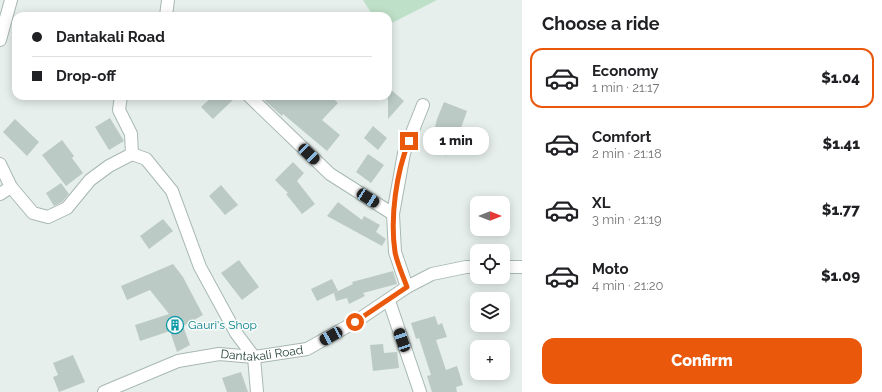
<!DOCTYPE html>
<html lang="en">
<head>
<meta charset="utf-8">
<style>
	:root { --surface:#fff; --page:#f2f2f2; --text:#202124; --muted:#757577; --line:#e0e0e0; --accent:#ea580c }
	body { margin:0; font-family:Raleway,sans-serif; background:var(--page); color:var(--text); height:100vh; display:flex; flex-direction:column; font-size:15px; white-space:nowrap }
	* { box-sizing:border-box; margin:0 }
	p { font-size:13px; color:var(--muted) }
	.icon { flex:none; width:22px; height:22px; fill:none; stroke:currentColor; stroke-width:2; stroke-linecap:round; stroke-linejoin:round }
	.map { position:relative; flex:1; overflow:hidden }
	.drawer { display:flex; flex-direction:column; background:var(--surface); width:360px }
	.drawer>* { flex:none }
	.guide { position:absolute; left:12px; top:12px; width:380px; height:88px; border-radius:12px; box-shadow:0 2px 10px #0003; display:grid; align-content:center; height:88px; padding:0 20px; background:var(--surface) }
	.needle { width:26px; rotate:90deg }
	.fabs { position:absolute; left:470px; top:196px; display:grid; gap:8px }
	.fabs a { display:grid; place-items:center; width:40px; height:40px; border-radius:8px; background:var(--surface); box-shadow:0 2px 10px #0003; font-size:20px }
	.end { position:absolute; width:18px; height:18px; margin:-9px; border:5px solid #ea580c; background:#fff; box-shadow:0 0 0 2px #fff }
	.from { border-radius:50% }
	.bubble { position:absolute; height:28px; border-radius:12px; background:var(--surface); box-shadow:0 2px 10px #0003; font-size:13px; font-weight:800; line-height:28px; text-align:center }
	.car { position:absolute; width:12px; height:24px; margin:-12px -6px; border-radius:5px; box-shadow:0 0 3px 1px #0007; background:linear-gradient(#222 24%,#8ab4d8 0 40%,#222 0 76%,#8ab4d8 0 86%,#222 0) }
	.guide b { display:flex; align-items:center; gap:14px; height:38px; font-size:15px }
	.guide b+b { border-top:1px solid var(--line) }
	.guide i { width:10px; height:10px; background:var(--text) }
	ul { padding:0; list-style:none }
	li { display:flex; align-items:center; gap:12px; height:60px; margin:0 8px 6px; padding:0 12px; border:2px solid transparent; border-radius:12px }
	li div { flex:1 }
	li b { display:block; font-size:15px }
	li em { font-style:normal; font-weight:800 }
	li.current { border-color:var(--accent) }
	li>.icon { width:36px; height:36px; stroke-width:1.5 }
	h2 { padding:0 20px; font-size:18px; line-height:48px }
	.action { display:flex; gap:8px; margin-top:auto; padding:8px 20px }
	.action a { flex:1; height:46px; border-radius:12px; background:var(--accent); color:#fff; font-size:16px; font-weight:800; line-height:46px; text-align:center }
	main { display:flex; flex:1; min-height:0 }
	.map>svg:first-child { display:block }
	.green { fill:#bfe0c8 }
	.building { fill:#bbcac4 }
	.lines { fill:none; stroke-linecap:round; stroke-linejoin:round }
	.minor-casing { stroke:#a8b8b2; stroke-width:14 }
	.minor { stroke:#fff; stroke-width:12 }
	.route { stroke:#ea580c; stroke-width:5 }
	.labels { text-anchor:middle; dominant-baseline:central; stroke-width:3; stroke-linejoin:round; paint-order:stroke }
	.culture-label { font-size:12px; fill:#0d838f; stroke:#f7fbf9; text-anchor:start }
	.street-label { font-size:12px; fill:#24423a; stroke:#f7fbf9 }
</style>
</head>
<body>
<main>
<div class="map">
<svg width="522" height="392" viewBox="0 0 522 392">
	<rect width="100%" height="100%" fill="#e6efeb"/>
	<!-- green -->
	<path class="green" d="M363,0H437L388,25V16H373Z"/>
	<!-- building -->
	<path class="building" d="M388,87L404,101L388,119Z
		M213,96H237L213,119L201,107Z
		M260,96H330L338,103L322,120L340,135L327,151L283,114L282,116Z
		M444,102L467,111L461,128L456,147L447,144L446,156L431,143L437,119Z
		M110,118L124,141L109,150L95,127Z
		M15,119L39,142L27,156L3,132Z
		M373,126L387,138L378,150L364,138Z
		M62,140L74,156L72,158L83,173L66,186L42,155Z
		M368,154L384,165L371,183L356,172Z
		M293,162L304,173L297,181L315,204L302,214L286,194L288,193L275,180Z
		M61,183L69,194L62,202L54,206L46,193Z
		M221,185L238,205L225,215L209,196Z
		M338,202L362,220L364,216L380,225L376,232L386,239L382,246L327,216Z
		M163,219L173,231L149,249L140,236Z
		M239,260L259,287L242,300L221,273Z
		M173,264L183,277L203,315L183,326L190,345L177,352L170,331L140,341L135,325L169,314L150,290L127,300L121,286Z
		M393,271L397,284L363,293L365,296L349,304L347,298L336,301L334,293L353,284L352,282Z
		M332,279L338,291L317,301L311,289Z
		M435,316L438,325L442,323L447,337L436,340L446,370L457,366L463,385L456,387L457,392H432L427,376L431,375L419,338L416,339L411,323Z
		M383,344L384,353L397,352L399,368L373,371L370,345Z
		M73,355L85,382L59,392L53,377L58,375L53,363Z
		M241,372L248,392H227L222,378Z"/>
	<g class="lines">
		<!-- minor casing -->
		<g class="minor-casing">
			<g id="minor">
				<path d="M166,16L168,0"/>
				<path d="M0,40L11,0"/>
				<path d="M121,96L119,110L131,134L132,154"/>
				<path d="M249,96L330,174L393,214"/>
				<path d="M0,164L11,187L33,213L48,217L67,208L90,180L109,166L132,154L146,159L172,191L200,267L236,333L254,357L257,392"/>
				<path d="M0,194L11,187"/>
				<path d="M503,267H522"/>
				<path d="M407,287L395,252L393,214L404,153L423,105"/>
				<path d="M389,301L420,392"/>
				<path id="s1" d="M104,392L178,361L219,354L254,357L307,349L355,322L407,287L432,274L466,267H477"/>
			</g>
		</g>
		<!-- minor -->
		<use href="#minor" class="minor"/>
	</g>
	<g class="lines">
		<!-- route -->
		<path class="route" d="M355,322L407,287C403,276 397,263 395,252C390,218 396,173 409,141"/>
	</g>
	<!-- icons -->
	<defs>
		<g id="building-ring" transform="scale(0.9)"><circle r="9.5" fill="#f7fbf9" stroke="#0f9aa8" stroke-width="1.5"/><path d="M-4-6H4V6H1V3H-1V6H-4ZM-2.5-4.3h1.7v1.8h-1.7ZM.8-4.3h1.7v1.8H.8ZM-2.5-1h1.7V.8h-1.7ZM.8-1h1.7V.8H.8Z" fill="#0f9aa8"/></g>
	</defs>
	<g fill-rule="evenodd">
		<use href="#building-ring" x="175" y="325"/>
	</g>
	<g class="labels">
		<!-- culture labels -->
		<g class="culture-label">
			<text x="188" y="325">Gauri's Shop</text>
		</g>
		<!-- street labels -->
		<g class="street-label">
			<text stroke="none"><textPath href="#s1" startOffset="165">Dantakali Road</textPath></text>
		</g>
	</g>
</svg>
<div class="fabs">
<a><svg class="needle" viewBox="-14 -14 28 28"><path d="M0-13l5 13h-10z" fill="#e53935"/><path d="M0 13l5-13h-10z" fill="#757577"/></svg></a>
<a><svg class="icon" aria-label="locate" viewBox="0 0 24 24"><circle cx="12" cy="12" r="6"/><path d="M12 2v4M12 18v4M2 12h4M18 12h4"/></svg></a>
<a><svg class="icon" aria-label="layers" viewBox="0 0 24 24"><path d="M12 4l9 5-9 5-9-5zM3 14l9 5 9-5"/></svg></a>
<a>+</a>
</div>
<i class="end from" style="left:355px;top:322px"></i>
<i class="end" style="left:409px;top:141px"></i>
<div class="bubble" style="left:423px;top:127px;width:66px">1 min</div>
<i class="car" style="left:309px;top:154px;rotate:134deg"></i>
<i class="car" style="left:368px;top:198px;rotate:123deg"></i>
<i class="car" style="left:331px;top:336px;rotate:241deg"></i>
<i class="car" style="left:402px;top:340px;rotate:341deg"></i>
<div class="guide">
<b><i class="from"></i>Dantakali Road</b>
<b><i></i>Drop-off</b>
</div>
</div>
<section class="drawer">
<h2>Choose a ride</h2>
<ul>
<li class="current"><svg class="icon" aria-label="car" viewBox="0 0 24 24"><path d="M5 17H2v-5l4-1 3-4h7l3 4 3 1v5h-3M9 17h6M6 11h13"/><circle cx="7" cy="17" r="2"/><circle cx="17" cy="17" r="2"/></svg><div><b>Economy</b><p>1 min · 21:17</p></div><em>$1.04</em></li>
<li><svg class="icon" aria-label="car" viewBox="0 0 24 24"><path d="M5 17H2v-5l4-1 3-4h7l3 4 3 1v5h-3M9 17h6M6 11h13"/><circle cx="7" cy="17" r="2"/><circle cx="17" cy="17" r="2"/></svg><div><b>Comfort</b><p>2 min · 21:18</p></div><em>$1.41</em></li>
<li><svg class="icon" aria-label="car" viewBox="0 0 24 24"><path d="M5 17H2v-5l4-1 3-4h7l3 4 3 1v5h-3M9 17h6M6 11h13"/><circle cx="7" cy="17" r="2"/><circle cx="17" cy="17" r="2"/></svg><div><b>XL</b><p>3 min · 21:19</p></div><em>$1.77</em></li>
<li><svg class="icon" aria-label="car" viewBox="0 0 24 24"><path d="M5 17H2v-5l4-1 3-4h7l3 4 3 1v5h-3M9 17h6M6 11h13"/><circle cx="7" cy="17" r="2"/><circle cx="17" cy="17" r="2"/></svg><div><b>Moto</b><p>4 min · 21:20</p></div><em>$1.09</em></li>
</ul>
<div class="action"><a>Confirm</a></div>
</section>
</main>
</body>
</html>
